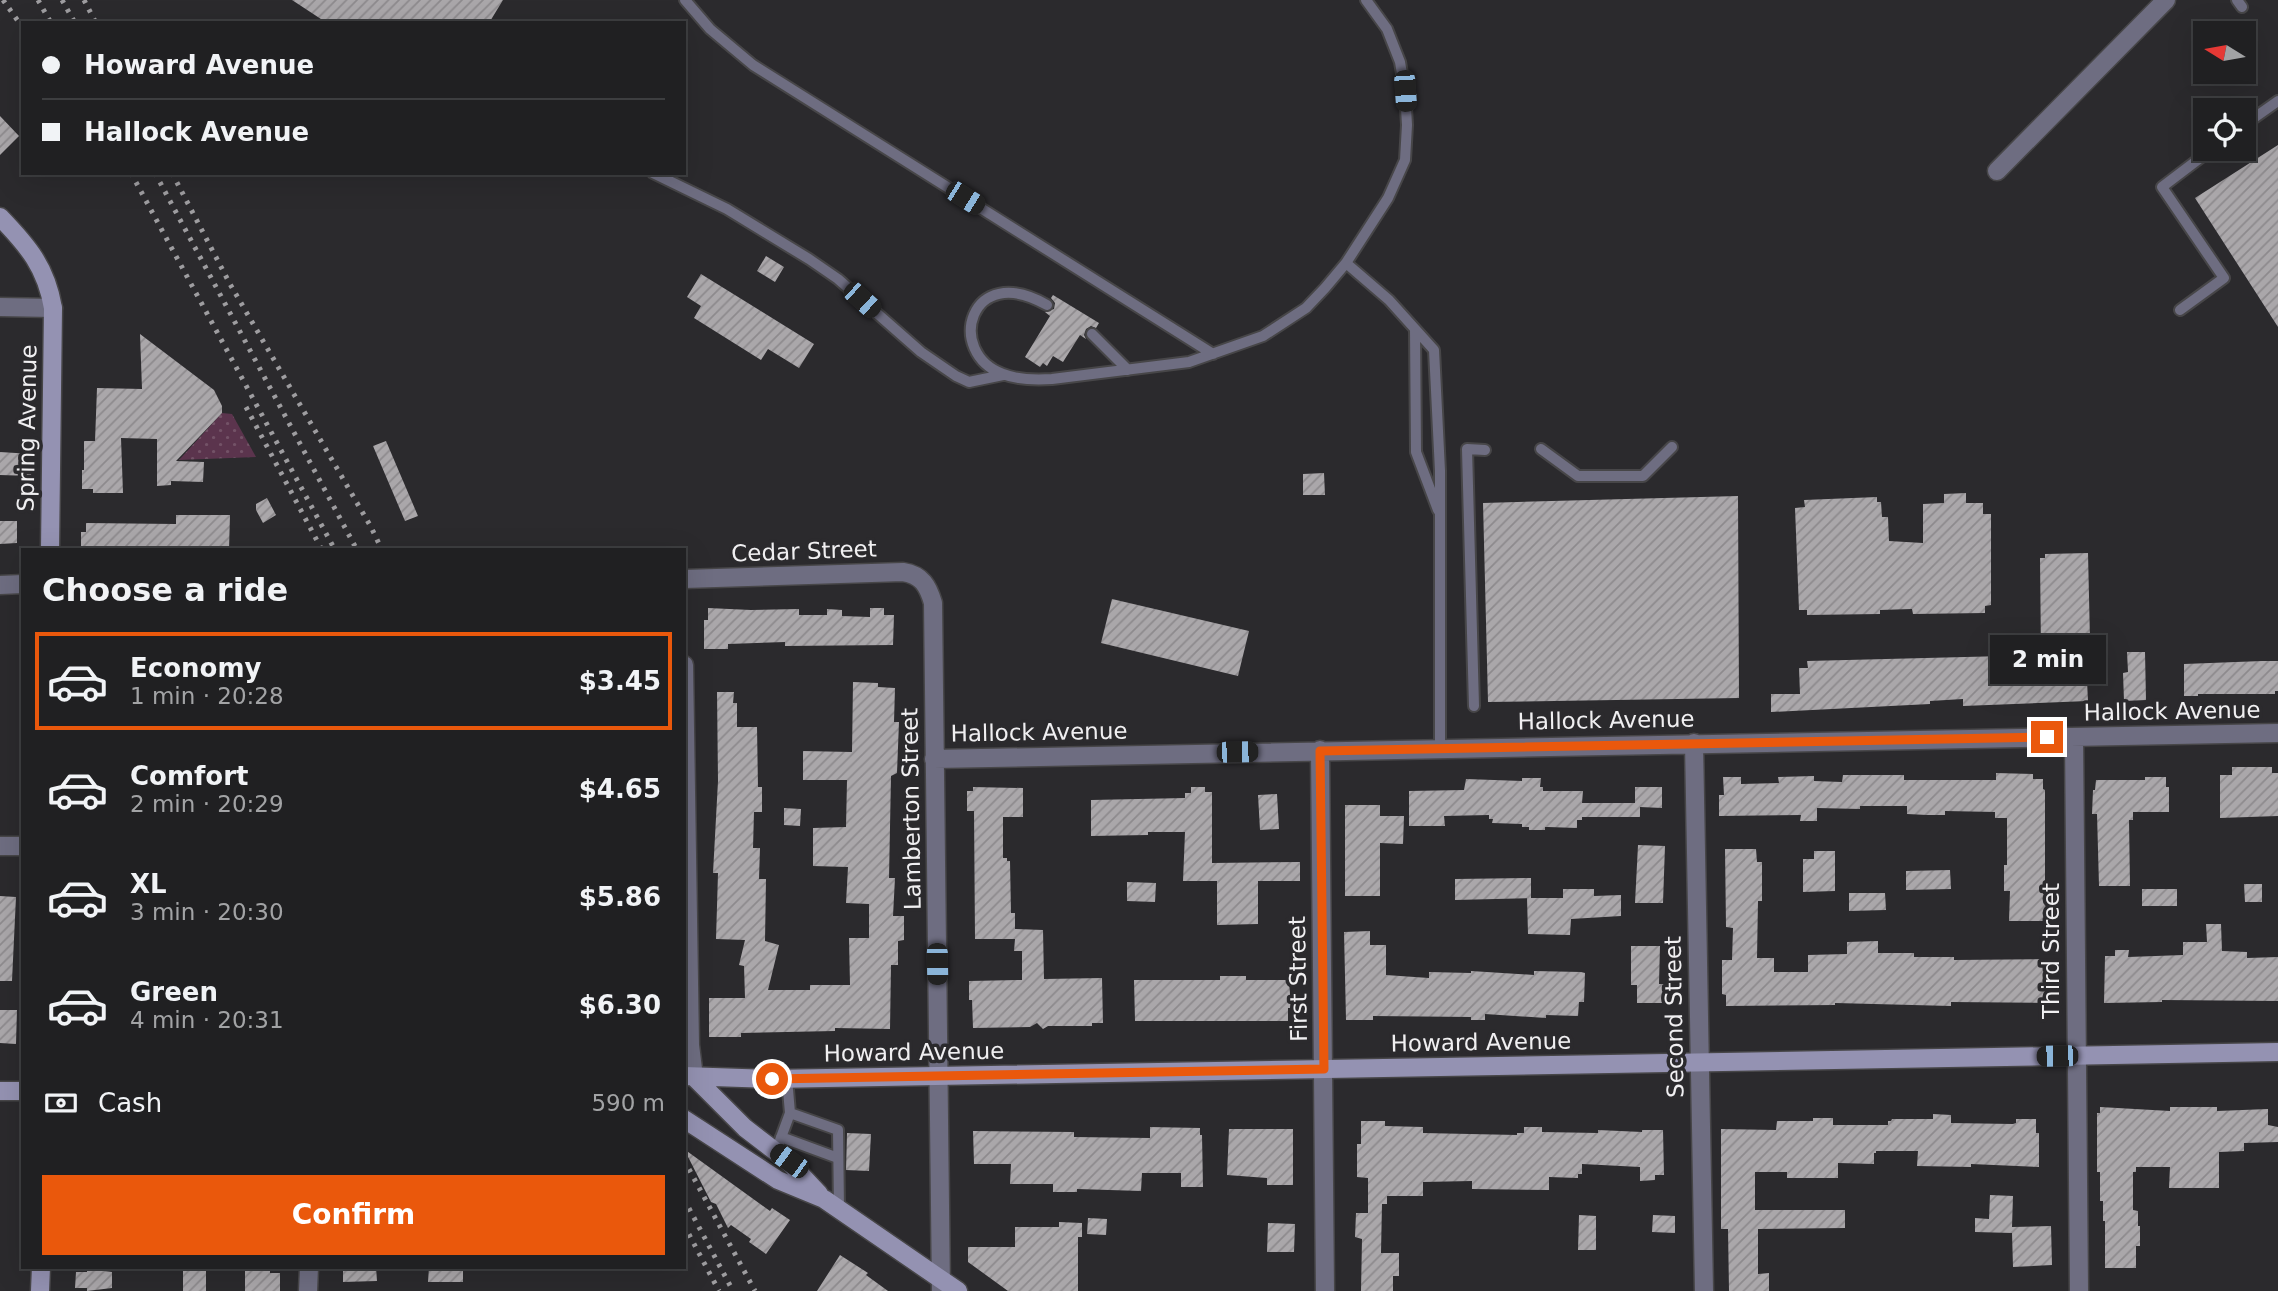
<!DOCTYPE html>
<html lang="en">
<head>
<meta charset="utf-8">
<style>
	:root { --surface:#202022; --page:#2d2d2f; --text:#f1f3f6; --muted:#a2a3a5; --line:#3d3e40; --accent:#ea580c }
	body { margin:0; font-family:"DejaVu Sans",sans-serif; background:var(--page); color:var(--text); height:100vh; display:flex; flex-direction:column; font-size:26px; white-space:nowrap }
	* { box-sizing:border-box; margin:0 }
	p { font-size:23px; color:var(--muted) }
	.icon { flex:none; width:38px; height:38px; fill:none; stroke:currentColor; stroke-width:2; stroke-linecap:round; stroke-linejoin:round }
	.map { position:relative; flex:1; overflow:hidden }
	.sheet { position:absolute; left:21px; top:548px; width:665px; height:721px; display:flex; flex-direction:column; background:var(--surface); border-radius:0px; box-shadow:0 7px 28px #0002,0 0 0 2px var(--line) }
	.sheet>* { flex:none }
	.guide { position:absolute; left:21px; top:21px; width:665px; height:154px; border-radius:0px; box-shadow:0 7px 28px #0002,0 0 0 2px var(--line); display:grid; align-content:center; height:154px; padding:0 21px; background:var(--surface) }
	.needle { width:46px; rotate:281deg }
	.tools { position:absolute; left:2193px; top:21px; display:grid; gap:14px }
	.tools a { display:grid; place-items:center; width:63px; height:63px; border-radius:0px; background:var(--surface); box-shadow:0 7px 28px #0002,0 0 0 2px var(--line); font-size:35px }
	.end { position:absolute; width:32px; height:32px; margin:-16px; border:9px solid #ea580c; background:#fff; box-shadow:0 0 0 4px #fff }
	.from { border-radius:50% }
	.bubble { position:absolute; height:49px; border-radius:0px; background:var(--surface); box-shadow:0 7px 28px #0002,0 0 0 2px var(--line); font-size:23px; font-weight:600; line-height:49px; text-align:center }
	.car { position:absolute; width:21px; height:42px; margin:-21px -10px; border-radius:9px; box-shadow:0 0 5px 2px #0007; background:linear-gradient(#222 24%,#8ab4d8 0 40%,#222 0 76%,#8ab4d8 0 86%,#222 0) }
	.guide b { display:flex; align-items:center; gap:24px; height:66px; font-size:26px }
	.guide b+b { border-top:2px solid var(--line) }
	.guide i { width:18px; height:18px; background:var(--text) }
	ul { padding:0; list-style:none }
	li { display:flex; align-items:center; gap:21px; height:98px; margin:0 14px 10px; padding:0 7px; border:4px solid transparent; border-radius:0px }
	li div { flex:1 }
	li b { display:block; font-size:26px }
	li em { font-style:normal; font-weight:600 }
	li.current { border-color:var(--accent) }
	li>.icon { width:63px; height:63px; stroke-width:1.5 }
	h2 { padding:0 21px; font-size:32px; line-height:84px }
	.pay { display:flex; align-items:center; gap:18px; height:77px; padding:0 21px; font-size:26px }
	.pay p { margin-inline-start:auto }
	.cta { display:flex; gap:14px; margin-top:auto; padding:14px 21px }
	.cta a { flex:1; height:80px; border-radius:0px; background:var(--accent); color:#fff; font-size:28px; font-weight:600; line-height:80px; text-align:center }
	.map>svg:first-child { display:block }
	.grass { fill:url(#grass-dots) }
	.building { fill:url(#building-hatch) }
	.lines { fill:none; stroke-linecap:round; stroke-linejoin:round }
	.lane-casing { stroke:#474648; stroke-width:14 }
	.street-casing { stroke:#474648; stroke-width:21 }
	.secondary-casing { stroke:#474648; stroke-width:21 }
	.lane { stroke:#6e6d81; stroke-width:10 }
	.street { stroke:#6e6d81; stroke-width:18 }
	.secondary { stroke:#9492b2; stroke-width:18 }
	.rail { stroke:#9e9da0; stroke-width:5; stroke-dasharray:3.5 7; stroke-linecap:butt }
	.route { stroke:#ea580c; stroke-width:9 }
	.labels { text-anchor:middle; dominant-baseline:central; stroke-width:7; stroke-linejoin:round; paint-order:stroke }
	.street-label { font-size:23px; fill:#f0eff1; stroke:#2b2a2d }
</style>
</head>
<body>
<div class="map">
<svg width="2278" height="1291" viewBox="0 0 2278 1291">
	<defs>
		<pattern id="grass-dots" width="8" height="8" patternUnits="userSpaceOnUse" patternTransform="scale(1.75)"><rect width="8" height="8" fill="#5b344d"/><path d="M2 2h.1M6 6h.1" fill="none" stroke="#735267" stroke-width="1.8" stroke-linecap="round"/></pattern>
		<pattern id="building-hatch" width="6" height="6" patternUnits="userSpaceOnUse" patternTransform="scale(1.75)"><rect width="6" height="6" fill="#aaa7aa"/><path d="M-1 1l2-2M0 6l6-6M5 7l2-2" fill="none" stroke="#8d8a8d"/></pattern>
	</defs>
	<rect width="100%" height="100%" fill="#2b2a2d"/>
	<!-- grass -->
	<path class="grass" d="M222,413L232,414L256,457L179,460Z"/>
	<!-- building -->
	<path class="building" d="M292,0H503L489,23H327Z
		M0,116L19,136L0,155Z
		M2278,145V327L2195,198Z
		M766,256L784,267L775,282L757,271Z
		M701,274L814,344L799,368L768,349L761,360L694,318L701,306L687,297Z
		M1053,295L1099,323L1096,328L1091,326L1086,329L1084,335L1086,339L1080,335L1063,362L1053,356L1047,366L1043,363L1040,367L1025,357L1050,316L1045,312L1054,309L1055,303L1051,298Z
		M140,334L214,390L222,406V413L176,461L204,462L203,482L171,481V485L157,486V439L121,438L123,493H93V489H82V470H84V441H95L97,388L142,389Z
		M386,441L418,516L405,521L373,446Z
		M0,452L32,454L31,476L0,475Z
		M1324,473L1325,495H1303V474Z
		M1966,493V503H1983V514H1991V605L1985,606V613L1913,614L1912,609L1880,610V614L1807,615V610H1799L1795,508L1805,507L1804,500L1877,497V502H1881L1882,517H1888L1889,541L1923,543V504L1944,503V494Z
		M1738,496L1739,698L1488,702L1483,503Z
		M267,498L276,515L263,523L256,510V504Z
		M176,515H230L229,550H86V546H81V532H86V523L176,524Z
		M0,521H17V543L0,544Z
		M2088,553L2090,640H2085L2088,701L1963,706V699L1930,701V704L1771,712V694H1800L1799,668H1808L1807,661L2041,655L2040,558H2045V554Z
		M1112,599L1249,631L1238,676L1101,643Z
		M708,608L751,610L799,609V615H827V609L842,610V616L870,617V608H884V615H894L893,645L785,646V642L728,644V649H704V620H708Z
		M2127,652H2145L2146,700L2124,701L2123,673L2128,672Z
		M2262,661H2278V691H2275V694H2198V696H2184V664Z
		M853,682L878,683V687L895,688L894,722H899L897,773L891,776L889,878H895L893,916H904V940L898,941V965H891L890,1029L835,1028V1031L741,1033V1037H709V998H745L744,966L739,965L745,940L716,939L718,873H713L718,781L717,692H734L733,703H737V727H757L758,787H762V812H754L753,848H760L759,879H766L765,941L779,945L768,990H810V985H850L849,938H869V904L846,903L848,867L813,866V828L846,827L847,780H803V751L852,752Z
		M2232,767H2272V773H2278V816L2220,818V775H2232Z
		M1996,773L2033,774V779H2043V789L2045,790V902H2050L2049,917H2046V921H2009L2010,891H2004V865H2007V818H1995V812L1945,811V815H1927L1907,814V806H1860V809L1817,808V821H1800L1801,815L1719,816V795H1724L1723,777H1741V784L1779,783L1778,777L1814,776V781L1842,782L1843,775H1904V780H1996Z
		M2145,777H2166V787H2169V812H2133V820H2129L2130,886H2099L2097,814H2092L2093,790H2095L2096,780H2145Z
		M1522,778H1541L1540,787H1543V791H1583L1582,803H1635V787H1662V808L1640,807V817H1582V820H1577V828L1548,827H1545V830H1529V827H1522V824L1492,823L1493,819H1489V815L1444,816L1445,826H1409V791L1464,790L1466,779L1522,781Z
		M973,787L1023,788V817H1003V858H1007V861H1010L1011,913H1015V929L1043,930L1044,979L1102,978L1103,1023H1092V1026H1048L1043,1029L1037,1023L1030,1027L973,1028L972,1000H969V981L1022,980V951H1014L1015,939H975L974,811H967V791H973Z
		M1191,787H1205V792H1212V863L1300,862V881H1258V924L1217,925V881H1183L1185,832H1148V835L1091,836V800L1185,798V793H1191Z
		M1277,794L1279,829L1260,830L1258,795Z
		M1345,805H1380V816H1404L1403,844L1380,843V896H1345Z
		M784,808L801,809L800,826L784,825Z
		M1638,845L1665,846L1663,903H1635Z
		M1725,849H1756L1757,862H1762V901H1758L1757,958H1774V972H1808V955L1847,954V942L1878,941V953H1914V957H1954V960L2049,959L2047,1003L1951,1002V1006L1835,1003V1005L1726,1006V995L1722,994V960H1732L1733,928L1726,927Z
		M1814,851H1835V891L1803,892V859H1814Z
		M1950,870L1951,889L1906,890V871Z
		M1531,878V898L1455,900V879Z
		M1127,882L1156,883L1155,902L1127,901Z
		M2244,884H2262V902H2245Z
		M1563,889H1594V896L1621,895V916L1571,919L1570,935L1528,934L1527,898H1563Z
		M2142,889H2177V906H2142Z
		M1849,893H1885L1886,910L1849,911Z
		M0,896L16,897L12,981H0Z
		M2206,924H2221L2222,951L2247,952V958L2278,957V1001L2162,1000V1002L2104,1003L2105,956H2115V950H2129L2128,957L2183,955V942H2207Z
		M1370,931V945H1386V975L1429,978V972L1471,973V971L1534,975V971L1581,972L1585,973L1584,1002H1579L1578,1016L1546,1015V1018L1485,1014V1020H1471V1017L1373,1016V1020H1346L1344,932Z
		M1631,946H1660L1659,984H1664L1663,1003H1637V985H1631Z
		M1220,976H1246V980H1289L1291,1008H1288V1021H1135L1134,980H1220Z
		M0,1010H17L16,1044L0,1043Z
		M2100,1107L2170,1111V1107H2217V1111L2268,1109V1125L2278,1127V1142L2244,1143V1151L2219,1152V1188H2169L2170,1167H2136V1172H2133V1210L2138,1211V1226H2140V1246H2136V1268H2105V1221H2103V1201H2100V1172H2097V1113H2100Z
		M1933,1114L1951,1115V1123L2013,1124L2016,1123V1119H2036V1133H2039V1167L1971,1164V1167L1917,1166L1918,1151H1876V1153H1874V1164L1838,1163V1178H1787V1172H1755V1210H1845V1228L1758,1229V1274L1769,1273V1291H1729L1728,1229H1721V1129L1776,1130L1777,1121H1813V1118H1833V1125H1888V1121H1891L1892,1119H1933Z
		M1361,1121H1385V1126L1423,1127V1133L1517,1135V1133H1524V1127H1542V1132L1598,1133V1130L1642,1132V1130H1663L1664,1175H1655V1180L1640,1181V1167L1582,1164V1174H1578V1178L1549,1177V1190L1472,1189V1181L1423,1182V1196H1387V1204H1382L1381,1253H1399V1276H1393V1291H1361L1362,1239L1355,1237L1356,1213H1368V1178L1357,1177V1144H1361Z
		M1150,1127L1200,1128V1135H1202L1203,1187H1181V1173H1142L1141,1191L1077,1189V1192H1053V1184H1010L1011,1164H974L973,1131L1074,1132V1137L1150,1138Z
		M1229,1129H1293V1185H1267V1178L1227,1175Z
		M847,1133L871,1134L869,1171L846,1170Z
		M684,1149L770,1211L772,1208L790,1220L766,1254L749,1242L751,1239L731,1225L728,1228L716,1204L711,1202Z
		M1990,1195L2013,1196L2012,1227L2051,1226L2052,1265L2013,1267L2012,1233L1975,1232V1218L1989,1219Z
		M1579,1215L1596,1216V1250H1578Z
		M1653,1215L1675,1216V1233L1652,1232Z
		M1088,1218L1107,1219L1106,1235L1087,1234Z
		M1059,1222L1082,1223V1237H1078V1291H1008L968,1262V1247H1015V1227H1059Z
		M1268,1223L1295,1224L1294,1252H1267Z
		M840,1255L868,1273L866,1275L888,1291H817Z
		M183,1267H206V1291H183Z
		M343,1267H376L377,1281L343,1282Z
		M429,1267H463V1282H428Z
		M87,1269L112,1272V1288L87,1291V1288H75L76,1272H87Z
		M245,1269H270V1273H280V1291H245Z"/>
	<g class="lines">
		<!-- lane casing -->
		<g class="lane-casing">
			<path id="lane" d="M685,0L710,29L753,65L1213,354
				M2237,0L2242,7
				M2244,125L2278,101
				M653,173L727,209L809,259L838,279L921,352L956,376L969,382L1003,375
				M1346,263L1389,300L1434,350L1440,471V748
				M1047,305C969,260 945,353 1003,374C1018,380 1036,380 1052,379L1189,362L1263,336L1306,308L1325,288L1346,263L1388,198L1405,160L1407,125L1405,91L1400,62L1387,29L1366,0
				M2180,310L2224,278L2162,187L2212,149
				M1415,329L1416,452L1438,510
				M1092,334L1128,370
				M1541,449L1578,476H1643L1672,447
				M1474,706L1467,449L1485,450
				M787,1078L790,1113L838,1130L839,1209
				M781,1137L838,1158
				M779,1143L790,1113"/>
		</g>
		<!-- street casing -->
		<g class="street-casing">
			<path id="street" d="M1997,171L2166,0
				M0,307L53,308
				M684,579L903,572C922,575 928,586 933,603L941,1291
				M0,585L23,584
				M684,665L690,1045L694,1077
				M2074,737L2079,1291
				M1694,743L1704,1291
				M1320,750L1325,1291
				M934,759L2278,733
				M0,846H23
				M308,1291L309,1267"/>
		</g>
		<!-- secondary casing -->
		<g class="secondary-casing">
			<path id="secondary" d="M0,217C28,246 46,267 53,308L50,550
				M684,1076L772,1079L2278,1052
				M694,1077L745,1128L788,1161L819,1194
				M0,1091H23
				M684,1119L778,1180L824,1199L958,1291
				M40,1291L41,1267"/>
		</g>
		<!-- lane -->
		<use href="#lane" class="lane"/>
		<!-- street -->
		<use href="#street" class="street"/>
		<!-- secondary -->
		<use href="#secondary" class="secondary"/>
		<!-- rail -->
		<path class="rail" d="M3,0L23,28
			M38,0L51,23
			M62,0L75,23
			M84,0L96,23
			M131,173L335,550
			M155,173L357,550
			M172,173L230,284L371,527L382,550
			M246,407L322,550
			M684,1160L755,1291
			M684,1199L733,1291
			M684,1225L719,1291"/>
	</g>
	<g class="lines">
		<!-- route -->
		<path class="route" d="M772,1079L1324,1069L1320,751L2047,737"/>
	</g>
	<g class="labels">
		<!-- street labels -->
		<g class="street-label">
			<text transform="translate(27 428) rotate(-89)">Spring Avenue</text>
			<text transform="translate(804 551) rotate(-2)">Cedar Street</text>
			<text transform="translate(2172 711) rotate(-1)">Hallock Avenue</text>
			<text transform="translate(1606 720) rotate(-1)">Hallock Avenue</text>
			<text transform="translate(1039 732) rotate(-1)">Hallock Avenue</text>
			<text transform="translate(911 809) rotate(-91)">Lamberton Street</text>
			<text transform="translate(2051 951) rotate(-90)">Third Street</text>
			<text transform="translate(1298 979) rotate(-91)">First Street</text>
			<text transform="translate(1674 1017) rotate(-91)">Second Street</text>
			<text transform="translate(1481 1042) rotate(-1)">Howard Avenue</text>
			<text transform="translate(914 1052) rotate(-1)">Howard Avenue</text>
		</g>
	</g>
</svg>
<div class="tools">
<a><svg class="needle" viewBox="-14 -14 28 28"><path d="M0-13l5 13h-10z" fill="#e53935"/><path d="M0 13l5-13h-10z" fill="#a2a3a5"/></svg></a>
<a><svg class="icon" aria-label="locate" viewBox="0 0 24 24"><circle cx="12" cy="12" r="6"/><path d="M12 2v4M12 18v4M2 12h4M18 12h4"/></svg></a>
</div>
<i class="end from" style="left:772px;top:1079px"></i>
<i class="end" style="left:2047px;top:737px"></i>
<div class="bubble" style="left:1990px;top:635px;width:116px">2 min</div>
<i class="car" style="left:1405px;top:91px;rotate:176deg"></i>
<i class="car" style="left:965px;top:198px;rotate:122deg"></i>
<i class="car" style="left:862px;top:300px;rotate:132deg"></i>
<i class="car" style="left:1237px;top:752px;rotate:89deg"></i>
<i class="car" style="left:937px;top:964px;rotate:179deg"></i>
<i class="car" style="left:2057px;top:1056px;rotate:269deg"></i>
<i class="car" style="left:789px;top:1161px;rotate:306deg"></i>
<div class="guide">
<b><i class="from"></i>Howard Avenue</b>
<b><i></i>Hallock Avenue</b>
</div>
<section class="sheet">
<h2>Choose a ride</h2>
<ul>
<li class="current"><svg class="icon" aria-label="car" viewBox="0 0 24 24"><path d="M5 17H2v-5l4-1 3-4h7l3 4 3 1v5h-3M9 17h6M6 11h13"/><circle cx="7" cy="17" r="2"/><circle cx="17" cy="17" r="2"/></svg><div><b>Economy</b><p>1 min · 20:28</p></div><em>$3.45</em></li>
<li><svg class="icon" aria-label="car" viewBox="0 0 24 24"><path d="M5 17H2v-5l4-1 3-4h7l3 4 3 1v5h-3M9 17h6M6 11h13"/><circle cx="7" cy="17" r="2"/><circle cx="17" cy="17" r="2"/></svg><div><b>Comfort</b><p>2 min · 20:29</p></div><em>$4.65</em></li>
<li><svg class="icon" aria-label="car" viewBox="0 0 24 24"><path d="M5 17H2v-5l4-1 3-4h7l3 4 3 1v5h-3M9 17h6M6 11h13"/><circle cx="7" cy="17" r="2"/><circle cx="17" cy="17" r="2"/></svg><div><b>XL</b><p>3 min · 20:30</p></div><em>$5.86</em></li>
<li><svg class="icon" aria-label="car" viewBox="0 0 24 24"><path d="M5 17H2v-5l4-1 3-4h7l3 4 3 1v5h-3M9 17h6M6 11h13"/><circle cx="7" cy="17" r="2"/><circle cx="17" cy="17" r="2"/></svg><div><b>Green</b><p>4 min · 20:31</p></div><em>$6.30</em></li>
</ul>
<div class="pay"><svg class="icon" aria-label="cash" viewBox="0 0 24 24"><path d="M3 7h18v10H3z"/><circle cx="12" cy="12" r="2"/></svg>Cash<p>590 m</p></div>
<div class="cta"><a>Confirm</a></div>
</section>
</div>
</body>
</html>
